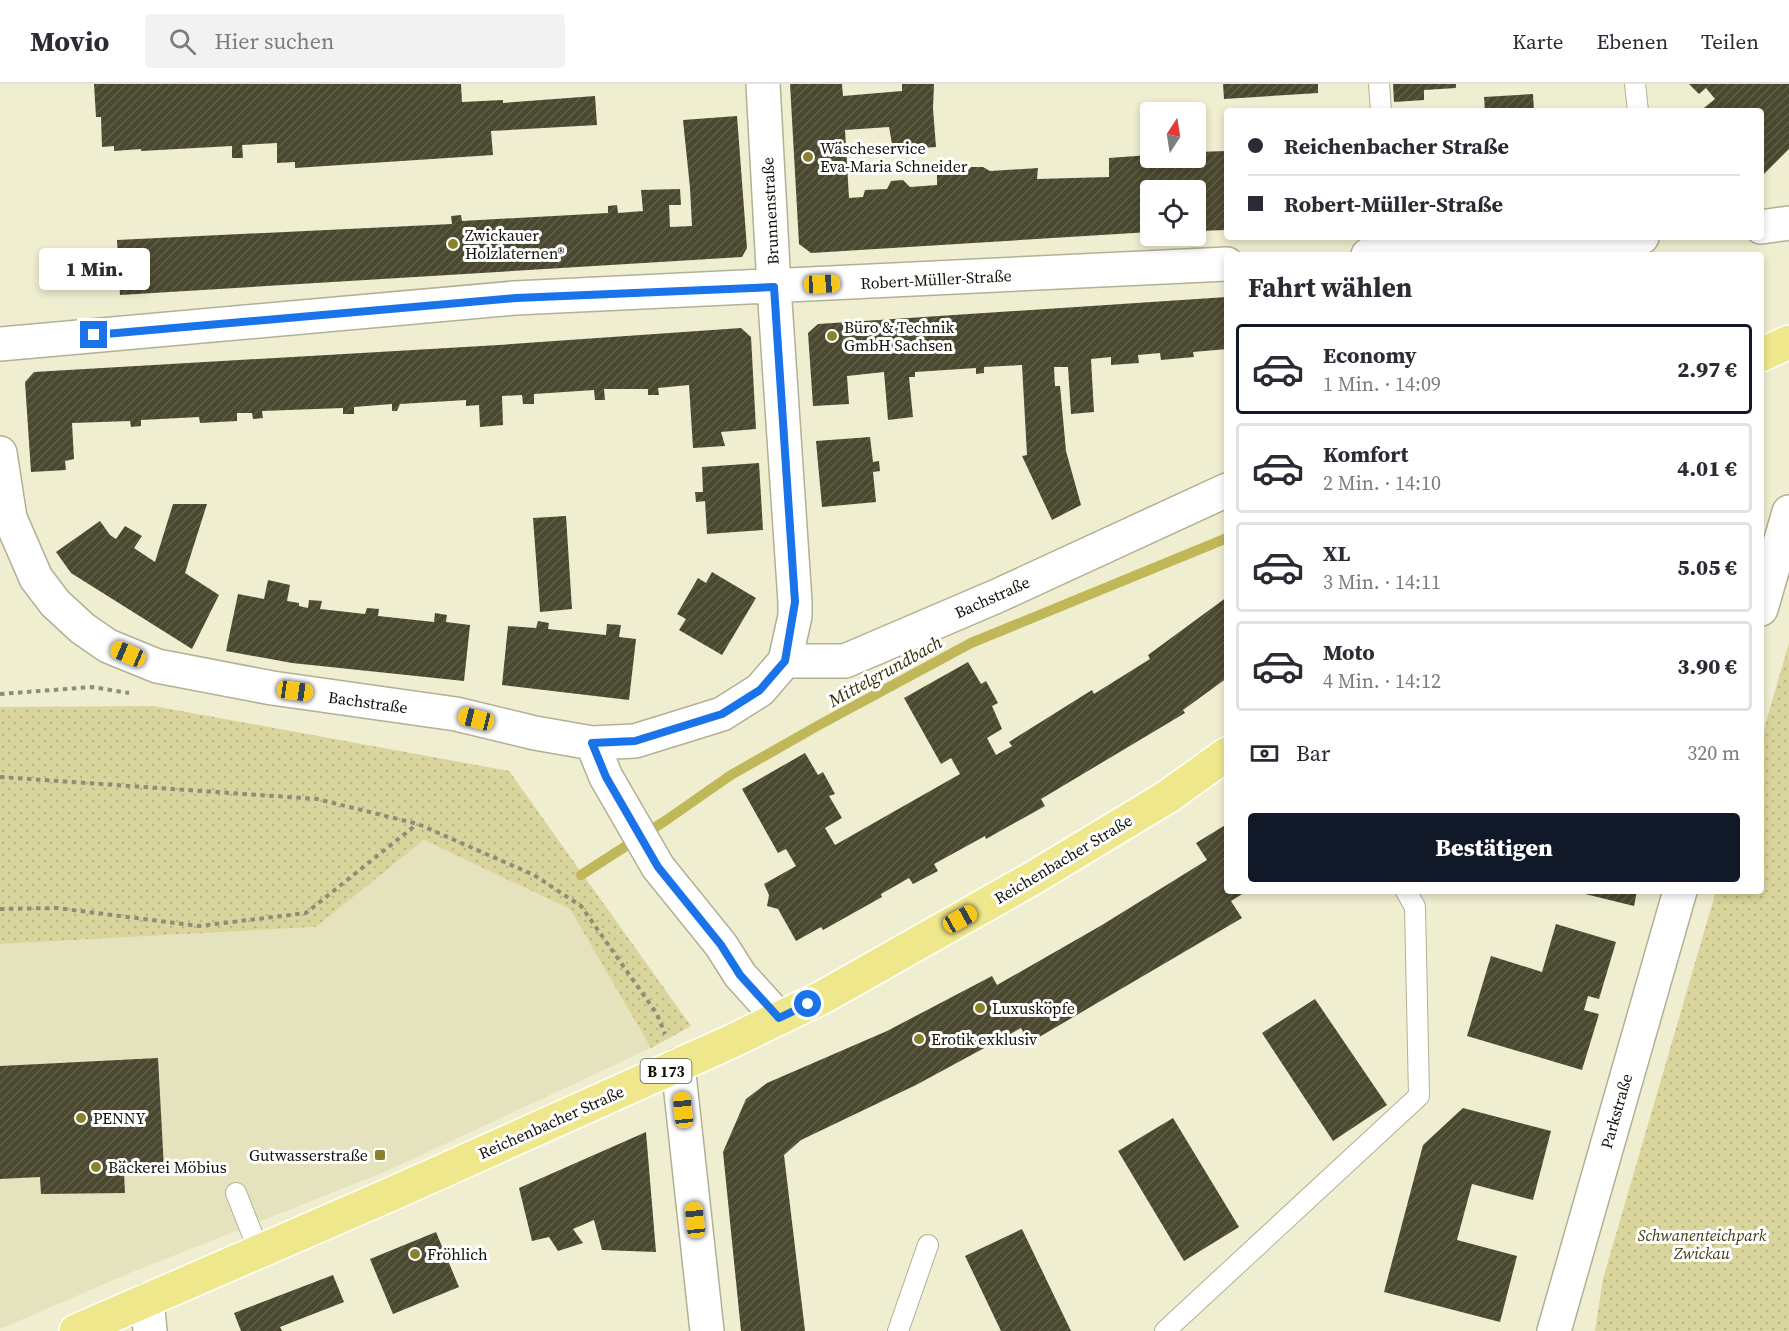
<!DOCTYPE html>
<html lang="de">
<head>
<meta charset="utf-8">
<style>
	:root { --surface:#fff; --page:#f2f2f3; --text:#2b2b33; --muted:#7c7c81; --line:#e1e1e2; --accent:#111827 }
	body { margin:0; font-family:"Source Serif 4",serif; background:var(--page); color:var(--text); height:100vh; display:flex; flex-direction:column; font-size:22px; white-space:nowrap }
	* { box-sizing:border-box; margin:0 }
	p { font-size:20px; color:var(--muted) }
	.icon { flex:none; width:33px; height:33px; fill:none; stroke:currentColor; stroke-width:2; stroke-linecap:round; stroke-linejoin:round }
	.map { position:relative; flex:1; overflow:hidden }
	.panel { position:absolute; left:1224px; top:168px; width:540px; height:642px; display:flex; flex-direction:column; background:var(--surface); border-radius:6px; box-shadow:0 3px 9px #0003 }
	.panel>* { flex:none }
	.banner { position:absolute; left:1224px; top:24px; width:540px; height:132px; border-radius:6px; box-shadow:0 3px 9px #0003; display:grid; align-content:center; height:132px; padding:0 24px; background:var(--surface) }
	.needle { width:39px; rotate:12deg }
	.fabs { position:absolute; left:1140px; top:18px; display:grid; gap:12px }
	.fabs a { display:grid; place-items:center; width:66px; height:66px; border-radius:6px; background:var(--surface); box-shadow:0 3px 9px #0003; font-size:30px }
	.end { position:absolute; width:27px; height:27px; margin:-14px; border:8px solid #1a73e8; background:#fff; box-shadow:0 0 0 3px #fff }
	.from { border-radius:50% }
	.bubble { position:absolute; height:42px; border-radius:6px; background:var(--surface); box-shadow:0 3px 9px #0003; font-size:20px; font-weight:800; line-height:42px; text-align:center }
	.car { position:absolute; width:18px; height:36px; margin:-18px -9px; border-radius:8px; box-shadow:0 0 4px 2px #0007; background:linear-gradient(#f5c518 24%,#345 0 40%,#f5c518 0 76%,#345 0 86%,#f5c518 0) }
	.banner b { display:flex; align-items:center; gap:21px; height:57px; font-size:22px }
	.banner b+b { border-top:2px solid var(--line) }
	.banner i { width:15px; height:15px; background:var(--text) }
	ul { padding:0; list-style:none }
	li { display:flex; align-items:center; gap:18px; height:90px; margin:0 12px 9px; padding:0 12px; border:3px solid var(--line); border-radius:6px }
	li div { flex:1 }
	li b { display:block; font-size:22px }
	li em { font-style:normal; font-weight:800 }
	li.on { border-color:var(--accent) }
	li>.icon { width:54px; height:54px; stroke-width:1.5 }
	h2 { padding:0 24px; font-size:27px; line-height:72px }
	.pay { display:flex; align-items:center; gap:15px; height:66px; padding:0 24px; font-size:22px }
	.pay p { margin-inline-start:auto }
	.action { display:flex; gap:12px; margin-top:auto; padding:12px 24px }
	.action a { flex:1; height:69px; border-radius:6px; background:var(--accent); color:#fff; font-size:24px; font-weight:800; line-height:69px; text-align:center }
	header { display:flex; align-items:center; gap:36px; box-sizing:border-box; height:84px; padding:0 30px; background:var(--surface); border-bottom:2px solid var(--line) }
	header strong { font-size:28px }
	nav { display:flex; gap:33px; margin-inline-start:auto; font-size:21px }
	.search { width:420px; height:54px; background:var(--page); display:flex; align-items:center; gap:15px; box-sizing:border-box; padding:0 21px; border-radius:6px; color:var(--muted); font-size:22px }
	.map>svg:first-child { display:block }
	.built { fill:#e5e3be }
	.park { fill:url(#park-dots) }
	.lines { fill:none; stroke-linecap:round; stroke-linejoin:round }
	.stream { stroke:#c0b759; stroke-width:10 }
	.building { fill:url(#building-hatch) }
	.lane-casing { stroke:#b2b094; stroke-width:22 }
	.street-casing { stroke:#b2b094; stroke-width:36 }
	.primary-casing { stroke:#fff; stroke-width:36 }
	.path { stroke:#8e8d78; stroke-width:4; stroke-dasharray:4.5 4.5; stroke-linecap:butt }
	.lane { stroke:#fff; stroke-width:20 }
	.street { stroke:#fff; stroke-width:33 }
	.primary { stroke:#efe78b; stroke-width:33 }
	.route { stroke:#1a73e8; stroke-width:8 }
	.poi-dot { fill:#8a822a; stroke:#fff; stroke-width:2 }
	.labels { text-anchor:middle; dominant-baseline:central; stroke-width:6; stroke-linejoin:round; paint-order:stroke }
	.shield { fill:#fff; stroke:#595851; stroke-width:1.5 }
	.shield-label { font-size:15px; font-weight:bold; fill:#121107 }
	.poi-label { font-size:16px; fill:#121107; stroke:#fff; text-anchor:start }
	.street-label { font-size:16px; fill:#121107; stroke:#fff }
	.park-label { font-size:16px; font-style:italic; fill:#3b370e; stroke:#fff }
	.water-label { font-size:18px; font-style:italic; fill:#332f05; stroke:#fff }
</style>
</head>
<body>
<header>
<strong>Movio</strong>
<div class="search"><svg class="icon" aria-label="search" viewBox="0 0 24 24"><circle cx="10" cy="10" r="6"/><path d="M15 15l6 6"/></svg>Hier suchen</div>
<nav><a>Karte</a><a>Ebenen</a><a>Teilen</a></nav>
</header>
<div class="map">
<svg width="1789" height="1247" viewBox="0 0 1789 1247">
	<defs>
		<pattern id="park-dots" width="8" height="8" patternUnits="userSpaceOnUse" patternTransform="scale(1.5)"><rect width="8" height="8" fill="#dad59c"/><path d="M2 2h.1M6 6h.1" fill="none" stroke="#bab685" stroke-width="1.8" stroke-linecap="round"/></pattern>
		<pattern id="building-hatch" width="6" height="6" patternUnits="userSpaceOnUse" patternTransform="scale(1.5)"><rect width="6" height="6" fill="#4a482f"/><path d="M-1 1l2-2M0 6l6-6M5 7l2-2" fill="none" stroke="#605e4a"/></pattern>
	</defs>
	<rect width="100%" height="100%" fill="#f0eed0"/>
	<!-- built -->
	<path class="built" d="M424,756L570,825L651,964L387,1087L132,1188L0,1245V860L316,843Z"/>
	<!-- park -->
	<path class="park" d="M1789,559V1247H1595L1603,1195L1716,807H1761V655Z
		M154,622L509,687L691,942L651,964L570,825L424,756L316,843L0,860V623Z"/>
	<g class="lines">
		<!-- stream -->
		<path class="stream" d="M581,791L665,737L731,691L819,641L971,559L1227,454"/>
	</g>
	<!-- building -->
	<path class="building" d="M94,0H461L462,18L503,16V19L595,12L597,41L491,47L493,71L295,84V78L277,79V59L242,61L243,74H232V62L141,67V65L114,67V62L102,63L101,33H96Z
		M790,0H842L843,12L902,7V0H934L933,25L936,63L893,66L889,43L845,46L849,114L863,113L865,106L887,105L891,97L903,96L910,103L937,101V91L966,89L971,83H983L990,87L1038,84L1037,95L1109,93V74L1150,71V74H1196V68L1226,67L1227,146L1196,147V106H1150V148L811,169L799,160Z
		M1223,0H1318V9L1224,15Z
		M1393,0H1456V4L1424,6V16L1394,18Z
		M1689,0H1789V65L1761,93V27H1700L1715,15L1706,4L1699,10Z
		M1533,10L1534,27H1485L1484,13Z
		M737,32L747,164L742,173L120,211L117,156L452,140L451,132L461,131L462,137L608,129V122L617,121L618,129L643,127L641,106L680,105L681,121H669L670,143L692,142L690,104L683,36Z
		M1227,213V265L1193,268L1194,273L1161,276L1160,269L1138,271L1139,279L1111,281V273L1091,275L1094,328L1071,330L1068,283H1054L1055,302H1060L1066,367L1081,421L1052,436L1022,372L1027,371L1022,281L984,283V289L976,290V284L915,288V293H909L913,333L888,336L884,288L847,292L849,320L813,322L808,249L818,240Z
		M741,244L751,253L756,345L721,348L725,362L693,364L689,301L658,304L659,311H648V305H604L605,316H595L594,306L534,310V320H523L522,311L502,312L503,341L480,343L479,321L466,322V316L400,320L397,327H392V320L354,323V330H343V324L262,327L263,334L253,335L252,329H237V337L200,339L199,333L141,336V342L131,343L130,337L72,339L74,375L65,377L66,386L31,388L25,298L34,288L499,261Z
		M870,353L873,378L879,377L880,387L873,388L876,418L822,423L816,357Z
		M759,379L763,446L707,450L705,417L696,418L695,408H703L702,383Z
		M173,420H207L185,489L219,511L192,565L71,489L56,468L100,437L110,451L116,455L125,442L142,452L134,464L155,478Z
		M566,432L572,525L540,528L533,434Z
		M712,488L756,514L722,571L679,546L686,535L677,530L698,494L706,499Z
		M268,496L290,501L287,517L299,519V522L308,524L309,516L322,517L320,525L365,530L367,524L379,525L378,532L434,538L435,529L447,531L446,538L470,541L464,597L292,579L226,567L238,510L264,515Z
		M1227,513V594L1183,626L1185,629L1041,715L1045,722L986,755L985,752L934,780L938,787L913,800L909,794L881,810L882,813L823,846L821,843L796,857L778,825L767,822L769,811L764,800L796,782L786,765L778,769L742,705L805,669L818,691L823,688L835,710L829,712L842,734L825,744L835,761L960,690L951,674L941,680L904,614L968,578L981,600L986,597L998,619L992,622L1002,645L987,654L996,671L1012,662L1009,658L1092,606L1094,610L1150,575L1148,571Z
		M538,537L549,539L548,545L606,551L607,540L621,541L619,553L636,555L629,616L502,601L508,542L536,544Z
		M1227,740V807H1247L1231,817L1242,834L1029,959L1021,944L916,1001L801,1056L784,1071L805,1247H741L723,1068L746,1015L767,999L887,947L992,892L997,901L1102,841L1207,776L1196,759Z
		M1582,807H1637L1634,822L1581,809Z
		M1556,840L1616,858L1599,915L1588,912L1584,926L1599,930L1582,986L1467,952L1491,872L1542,888Z
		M1315,915L1387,1021L1333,1057L1262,949Z
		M158,974L164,1085L124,1089L125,1109L41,1110L40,1093L0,1095V982Z
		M1463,1024L1551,1047L1533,1116L1472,1100L1457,1156L1517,1172L1500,1238L1384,1208L1423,1061Z
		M1173,1034L1239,1143L1184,1177L1118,1067Z
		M646,1048L656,1168L602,1166L594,1136L573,1145L583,1159L558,1167L549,1153L532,1157L519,1104Z
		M1022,1145L1071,1247H1001L965,1172Z
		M436,1148L459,1203L393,1230L370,1175Z
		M333,1191L344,1218L280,1243L282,1247H241L234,1229Z"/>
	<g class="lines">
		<!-- lane casing -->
		<g class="lane-casing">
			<path id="lane" d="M1379,0L1381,27
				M1635,0L1638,27
				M236,1109L259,1167
				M898,1247L928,1161
				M1165,1247L1419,1012L1415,823L1406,807"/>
		</g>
		<!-- street casing -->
		<g class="street-casing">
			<path id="street" d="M763,0L774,203L795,518V532L785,577
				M1761,143L1789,139
				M1368,171L1604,153H1642
				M0,260L515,214L1227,180
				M0,369L10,434L36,494L55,519L82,544L108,562L157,582L272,604L456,630L535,649L592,659L635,657L722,630L760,606L785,577H845L997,512L1227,406
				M1761,525L1789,428
				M592,659L606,693L658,783L721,861L740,891L779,934
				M678,981L707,1247
				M147,1216L150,1247
				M1554,1247L1680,807"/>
		</g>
		<!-- primary casing -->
		<g class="primary-casing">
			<path id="primary" d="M1761,271L1789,258
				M76,1247L396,1108L730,958L823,913L1033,794L1167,713L1227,670"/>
		</g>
		<!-- path -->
		<path class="path" d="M0,610L92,603L129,609
			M0,693L317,715L418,740L534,791L581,822L657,930L665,950
			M0,825L57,824L199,842L306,829L417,740"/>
		<!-- lane -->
		<use href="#lane" class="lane"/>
		<!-- street -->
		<use href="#street" class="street"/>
		<!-- primary -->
		<use href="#primary" class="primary"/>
	</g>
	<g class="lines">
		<!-- route -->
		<path class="route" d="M94,251L516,214L774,203L795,518L785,577L760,606L722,630L635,657L592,659L606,693L658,783L721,861L740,891L779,934L808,920"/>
	</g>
	<!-- markers -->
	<g class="poi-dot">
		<circle cx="808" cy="73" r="6"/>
		<circle cx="453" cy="160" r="6"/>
		<circle cx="832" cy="252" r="6"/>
		<circle cx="980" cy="924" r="6"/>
		<circle cx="919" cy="955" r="6"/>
		<circle cx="81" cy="1034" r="6"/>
		<rect x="374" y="1065" width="12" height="12" rx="3"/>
		<circle cx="96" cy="1083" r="6"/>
		<circle cx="415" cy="1170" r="6"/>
	</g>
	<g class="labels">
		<!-- shield labels -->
		<rect class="shield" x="640.5" y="975" width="51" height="24" rx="4.5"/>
		<g class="shield-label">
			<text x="666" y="987">B 173</text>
		</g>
		<!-- poi labels -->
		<g class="poi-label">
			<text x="820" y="64">Wäscheservice<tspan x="820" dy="18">Eva-Maria Schneider</tspan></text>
			<text x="465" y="151">Zwickauer<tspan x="465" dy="18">Holzlaternen®</tspan></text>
			<text x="844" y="243">Büro &amp; Technik<tspan x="844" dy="18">GmbH Sachsen</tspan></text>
			<text x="992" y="924">Luxusköpfe</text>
			<text x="931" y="955">Erotik exklusiv</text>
			<text x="93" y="1034">PENNY</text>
			<text x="368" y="1071" text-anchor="end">Gutwasserstraße</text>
			<text x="108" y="1083">Bäckerei Möbius</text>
			<text x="427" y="1170">Fröhlich</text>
		</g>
		<!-- street labels -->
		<g class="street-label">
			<text transform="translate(770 127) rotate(-93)">Brunnenstraße</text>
			<text transform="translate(936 195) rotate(-3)">Robert-Müller-Straße</text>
			<text transform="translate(992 513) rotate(-24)">Bachstraße</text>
			<text transform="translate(368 618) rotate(8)">Bachstraße</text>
			<text transform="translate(1063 775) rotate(-31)">Reichenbacher Straße</text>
			<text transform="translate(1616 1027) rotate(-74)">Parkstraße</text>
			<text transform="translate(551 1038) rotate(-24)">Reichenbacher Straße</text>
		</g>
		<!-- park labels -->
		<g class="park-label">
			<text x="1702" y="1151">Schwanenteichpark<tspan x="1702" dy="18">Zwickau</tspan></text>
		</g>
		<!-- water labels -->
		<g class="water-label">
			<text transform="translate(885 587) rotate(-29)">Mittelgrundbach</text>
		</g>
	</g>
</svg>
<div class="fabs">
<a><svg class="needle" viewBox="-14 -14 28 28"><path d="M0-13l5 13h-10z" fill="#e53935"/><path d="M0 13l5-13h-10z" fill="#7c7c81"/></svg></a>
<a><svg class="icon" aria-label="locate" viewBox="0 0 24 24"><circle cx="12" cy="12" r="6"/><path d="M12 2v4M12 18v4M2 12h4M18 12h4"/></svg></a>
</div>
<i class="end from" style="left:808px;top:920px"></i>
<i class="end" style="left:94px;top:251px"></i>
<div class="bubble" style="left:39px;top:164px;width:111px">1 Min.</div>
<i class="car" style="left:822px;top:200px;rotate:87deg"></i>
<i class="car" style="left:128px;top:570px;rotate:293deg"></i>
<i class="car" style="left:295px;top:607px;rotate:98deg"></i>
<i class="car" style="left:476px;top:635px;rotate:284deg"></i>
<i class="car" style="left:960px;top:835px;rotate:61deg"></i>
<i class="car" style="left:683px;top:1026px;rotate:354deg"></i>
<i class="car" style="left:695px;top:1136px;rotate:354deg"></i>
<div class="banner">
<b><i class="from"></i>Reichenbacher Straße</b>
<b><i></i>Robert-Müller-Straße</b>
</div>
<section class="panel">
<h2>Fahrt wählen</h2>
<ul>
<li class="on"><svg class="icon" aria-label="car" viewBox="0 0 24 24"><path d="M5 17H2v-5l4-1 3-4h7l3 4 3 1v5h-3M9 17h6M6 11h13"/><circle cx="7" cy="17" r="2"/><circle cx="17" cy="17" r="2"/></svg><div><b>Economy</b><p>1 Min. · 14:09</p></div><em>2.97 €</em></li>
<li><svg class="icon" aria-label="car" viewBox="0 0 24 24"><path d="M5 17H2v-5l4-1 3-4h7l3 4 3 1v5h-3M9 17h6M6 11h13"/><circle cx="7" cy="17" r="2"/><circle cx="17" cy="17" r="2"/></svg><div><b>Komfort</b><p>2 Min. · 14:10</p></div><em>4.01 €</em></li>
<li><svg class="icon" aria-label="car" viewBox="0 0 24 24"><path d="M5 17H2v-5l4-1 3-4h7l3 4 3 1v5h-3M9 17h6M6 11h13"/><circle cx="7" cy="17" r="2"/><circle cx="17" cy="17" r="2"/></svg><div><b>XL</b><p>3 Min. · 14:11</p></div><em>5.05 €</em></li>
<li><svg class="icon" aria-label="car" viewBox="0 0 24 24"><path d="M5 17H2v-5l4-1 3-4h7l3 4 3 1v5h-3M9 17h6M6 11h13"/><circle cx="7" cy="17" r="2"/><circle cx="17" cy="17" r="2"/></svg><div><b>Moto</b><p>4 Min. · 14:12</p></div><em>3.90 €</em></li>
</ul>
<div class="pay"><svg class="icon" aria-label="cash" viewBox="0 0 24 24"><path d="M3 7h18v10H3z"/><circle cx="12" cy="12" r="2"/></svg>Bar<p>320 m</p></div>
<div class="action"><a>Bestätigen</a></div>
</section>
</div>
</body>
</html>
